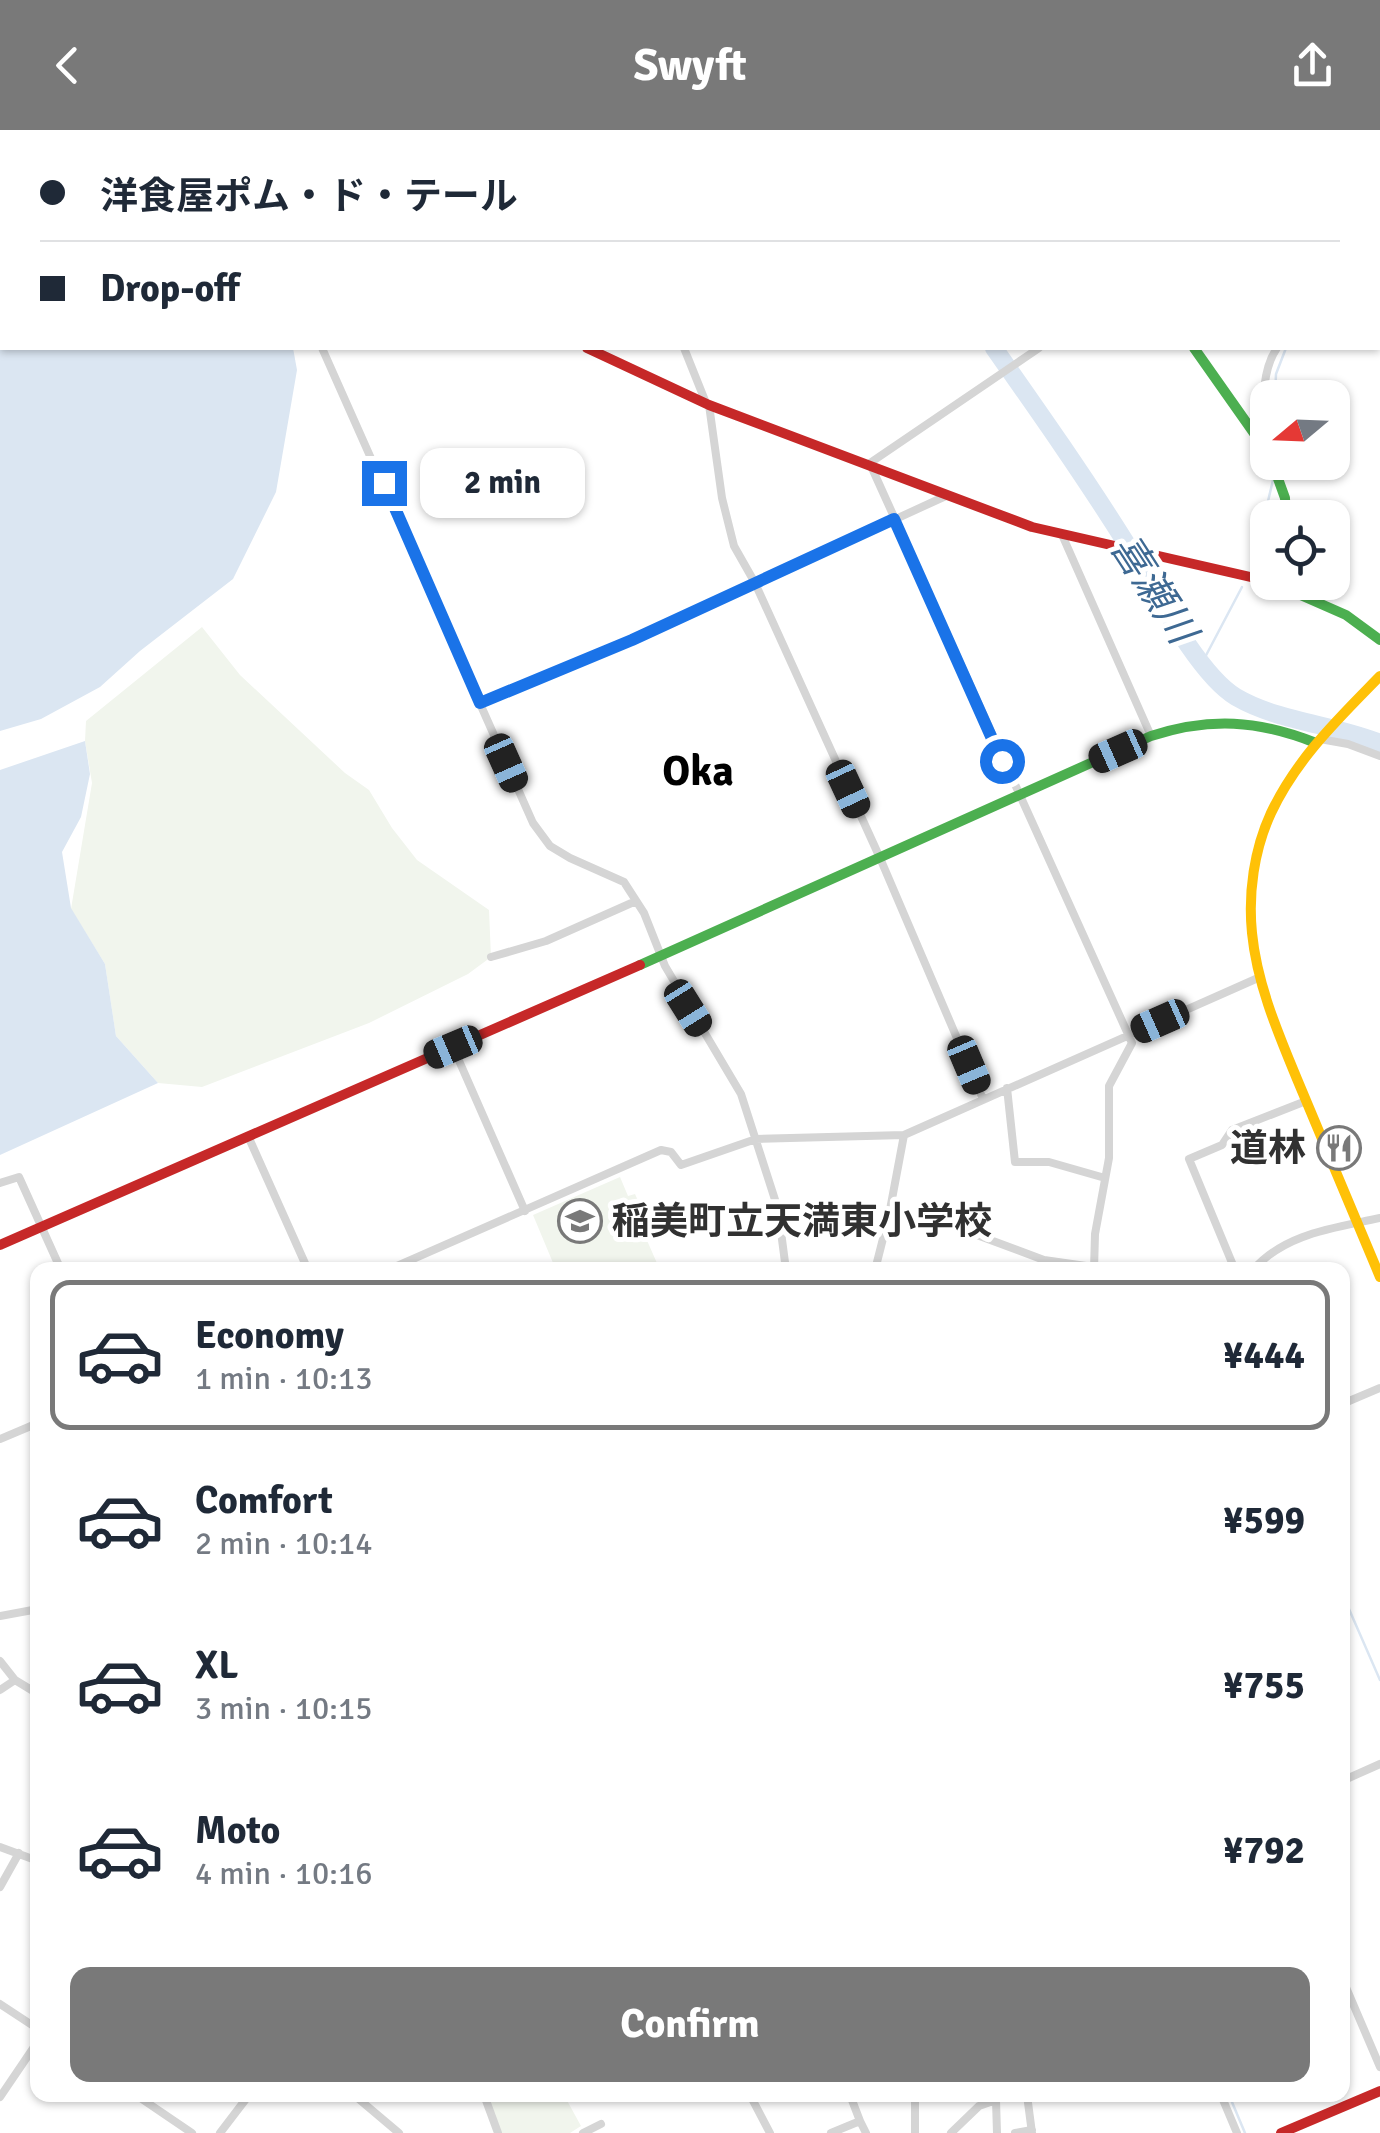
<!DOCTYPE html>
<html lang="en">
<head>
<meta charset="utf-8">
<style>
	:root { --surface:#fff; --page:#f6f6f7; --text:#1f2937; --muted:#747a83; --line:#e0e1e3; --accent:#797979 }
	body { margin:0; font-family:Signika,"Noto Sans JP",sans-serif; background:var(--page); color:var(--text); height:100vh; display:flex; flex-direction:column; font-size:38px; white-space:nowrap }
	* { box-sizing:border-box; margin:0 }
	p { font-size:32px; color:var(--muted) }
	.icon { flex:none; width:55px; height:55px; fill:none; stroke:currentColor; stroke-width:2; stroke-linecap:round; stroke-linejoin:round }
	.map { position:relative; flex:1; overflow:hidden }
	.panel { position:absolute; left:30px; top:1132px; width:1320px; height:840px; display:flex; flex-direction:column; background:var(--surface); border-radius:20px; box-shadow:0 2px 8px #0004 }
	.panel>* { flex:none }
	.hud { position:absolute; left:0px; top:0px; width:1380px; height:220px; box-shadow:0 2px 8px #0004; display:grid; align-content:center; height:220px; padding:0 40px; background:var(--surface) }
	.needle { width:65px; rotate:251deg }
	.controls { position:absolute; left:1250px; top:250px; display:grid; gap:20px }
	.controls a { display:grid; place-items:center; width:100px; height:100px; border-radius:20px; background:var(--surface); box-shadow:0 2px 8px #0004; font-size:50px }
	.end { position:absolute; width:45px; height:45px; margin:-22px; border:12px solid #1a73e8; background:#fff; box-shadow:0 0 0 5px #fff }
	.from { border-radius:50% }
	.bubble { position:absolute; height:70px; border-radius:20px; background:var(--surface); box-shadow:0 2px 8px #0004; font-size:32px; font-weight:700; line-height:70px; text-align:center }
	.car { position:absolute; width:30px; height:60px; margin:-30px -15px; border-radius:12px; box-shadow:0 0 8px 2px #0007; background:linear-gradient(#222 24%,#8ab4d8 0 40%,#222 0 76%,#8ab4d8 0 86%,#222 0) }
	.hud b { display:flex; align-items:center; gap:35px; height:95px; font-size:38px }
	.hud b+b { border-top:2px solid var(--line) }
	.hud i { width:25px; height:25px; background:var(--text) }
	ul { padding:18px 0 0; list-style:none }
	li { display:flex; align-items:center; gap:30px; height:150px; margin:0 20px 15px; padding:0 20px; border:5px solid transparent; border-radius:20px }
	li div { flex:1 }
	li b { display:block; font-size:38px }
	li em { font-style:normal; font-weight:700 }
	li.current { border-color:var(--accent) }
	li>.icon { width:90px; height:90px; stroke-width:1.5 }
	.button { display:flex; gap:20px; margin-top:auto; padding:20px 40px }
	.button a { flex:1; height:115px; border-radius:20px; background:var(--accent); color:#fff; font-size:40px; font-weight:700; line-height:115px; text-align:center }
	header { display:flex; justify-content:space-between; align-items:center; height:130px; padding:0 40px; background:var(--accent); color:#fff; font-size:45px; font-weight:700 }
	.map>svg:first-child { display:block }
	.green { fill:#f1f5ed }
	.water { fill:#dbe6f2 }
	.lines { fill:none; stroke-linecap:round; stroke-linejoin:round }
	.stream { stroke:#dbe6f2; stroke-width:2.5 }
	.river { stroke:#dbe6f2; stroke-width:18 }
	.street { stroke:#d5d5d5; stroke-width:8 }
	.fast { stroke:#4caf50; stroke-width:10 }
	.slow { stroke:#ffc107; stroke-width:10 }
	.jam { stroke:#c62828; stroke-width:10 }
	.route { stroke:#1a73e8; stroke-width:12 }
	.labels { text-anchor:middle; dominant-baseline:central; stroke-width:10; stroke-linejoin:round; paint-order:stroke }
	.poi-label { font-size:38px; font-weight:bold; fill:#313131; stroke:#fff; text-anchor:end }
	.water-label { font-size:40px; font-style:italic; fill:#3e6993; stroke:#fff }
	.quarter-label { font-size:42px; font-weight:bold; fill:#000; stroke:#fff }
</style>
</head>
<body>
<header><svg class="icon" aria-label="back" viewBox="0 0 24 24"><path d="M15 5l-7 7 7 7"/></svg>Swyft<svg class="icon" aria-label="share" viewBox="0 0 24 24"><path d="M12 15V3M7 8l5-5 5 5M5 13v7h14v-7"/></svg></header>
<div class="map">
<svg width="1380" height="2003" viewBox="0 0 1380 2003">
	<rect width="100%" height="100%" fill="#fff"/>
	<!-- green -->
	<path class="green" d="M202,497L240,545L345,643L369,660L392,698L417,730L489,780L491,827L468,844L369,893L202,957L158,953L116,906L105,834L71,779L92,653L85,611L86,591Z
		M620,1047L628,1066L635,1064L645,1086L638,1090L660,1140H556L533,1085Z
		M486,1965H564L581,1996L570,2003H500Z"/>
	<!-- water -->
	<path class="water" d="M0,136L2,218H293L297,240L276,362L233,449L140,521L100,557L41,589L0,601Z
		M85,611L90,644L81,687L62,722L71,778L105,834L116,906L158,953L0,1025V640Z"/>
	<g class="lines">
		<!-- stream -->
		<path class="stream" d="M482,0L484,2
			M1378,52L1380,47
			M1275,268L1276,244L1286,218
			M1280,338L1281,332
			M1252,439L1273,350
			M1202,533L1242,457
			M1342,1463L1380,1550
			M1229,1965L1245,2003"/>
		<!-- river -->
		<path class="river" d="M843,0L846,2
			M994,218C1039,282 1084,346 1126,413C1151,453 1197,544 1236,567C1279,592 1333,594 1380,613"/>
		<!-- street -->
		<path class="street" d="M88,0L89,2
			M186,0L187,2
			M271,0L272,2
			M1125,0L1126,2
			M1247,0L1248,2
			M880,2L884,0
			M1151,2L1155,0
			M1378,40L1380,36
			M1378,138L1380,137
			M322,218L533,693L550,716L570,728L624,752L644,783L665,836L741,964L778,1079L786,1140
			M684,218L706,273
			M709,275L722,368L734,416L755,453L880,728L983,969
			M1264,315C1264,285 1259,244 1277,218
			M867,335L1039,218
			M871,336L1132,913L1109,956V1028L1095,1104L1094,1140
			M1063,407L1151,606
			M479,573L632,510L948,365
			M1320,609L1348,614L1380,626
			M491,827L546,811L636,771
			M453,917L525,1081
			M1007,958L1015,1032H1049L1105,1048
			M248,1006L308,1140
			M0,1053L19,1047L61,1140
			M889,1085L958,1098L1044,1130L1114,1140
			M388,1140L661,1020L671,1022L681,1035L756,1009L904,1005L1258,848
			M875,1140L889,1085L904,1005
			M1235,1140L1189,1029L1222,1015L1232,1000L1306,971
			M1253,1140C1285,1103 1335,1098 1380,1088
			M1342,1274L1380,1258
			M0,1309L38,1293
			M0,1486L38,1479
			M0,1531L15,1550L0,1560
			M15,1550L38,1564
			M1342,1651L1380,1634
			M0,1717L38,1731
			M0,1757L19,1723
			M1342,1848L1380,1937
			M0,1874L38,1899
			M136,1965L192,2003
			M354,1965L399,2003
			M484,1965L498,2003
			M750,1965L770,2003
			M850,1965L860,1991
			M1027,1965L1032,2003
			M1221,1965L1237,2003
			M0,1967L38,1911
			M996,1970L997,2003
			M220,2003L249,1965
			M583,2003L601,1994
			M831,2003L860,1991L866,2003
			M915,2003V1965
			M951,2003L979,1976L996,1970L1001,1965
			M1015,2003L1032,2000"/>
		<!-- fast -->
		<path class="fast" d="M1194,218L1268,323
			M1272,332L1285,368L1286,388
			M1271,452L1346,485L1380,510
			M640,835L1151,606C1210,587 1258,590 1316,613"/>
		<!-- slow -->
		<path class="slow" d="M1029,0L1031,2
			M0,13L2,14
			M1380,546C1338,589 1297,628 1271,683C1254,720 1248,763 1252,803C1257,854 1278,903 1297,949C1324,1015 1353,1081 1380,1147"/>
		<!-- jam -->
		<path class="jam" d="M587,218L709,275L1032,397L1268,451
			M0,1115L640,835
			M1281,2003L1380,1961"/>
	</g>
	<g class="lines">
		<!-- route -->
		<path class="route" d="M384,353L480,573L632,510L894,389L1002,631"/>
	</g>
	<!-- icons -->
	<defs>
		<g id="restaurant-ring" transform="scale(2.25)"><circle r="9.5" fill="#fff" stroke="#797979" stroke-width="1.5"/><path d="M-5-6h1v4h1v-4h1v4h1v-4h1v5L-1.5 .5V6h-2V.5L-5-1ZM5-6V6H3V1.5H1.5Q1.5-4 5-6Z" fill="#797979"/></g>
		<g id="school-ring" transform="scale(2.25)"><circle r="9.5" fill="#fff" stroke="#797979" stroke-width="1.5"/><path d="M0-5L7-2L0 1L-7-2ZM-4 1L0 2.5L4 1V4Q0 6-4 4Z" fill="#797979"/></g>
	</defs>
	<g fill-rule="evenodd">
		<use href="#restaurant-ring" x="1339" y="1018"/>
		<use href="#school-ring" x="580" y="1091"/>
	</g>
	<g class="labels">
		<!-- poi labels -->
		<g class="poi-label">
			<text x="1306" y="1018">道林</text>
			<text x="612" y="1091" text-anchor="start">稲美町立天満東小学校</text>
		</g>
		<!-- water labels -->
		<g class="water-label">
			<text transform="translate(1153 459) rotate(57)">喜瀬川</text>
		</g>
		<!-- quarter labels -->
		<g class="quarter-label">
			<text x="698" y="641">Oka</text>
		</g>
	</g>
</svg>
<div class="controls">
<a><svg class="needle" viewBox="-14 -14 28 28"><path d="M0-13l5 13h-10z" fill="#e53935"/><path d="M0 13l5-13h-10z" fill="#747a83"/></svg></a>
<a><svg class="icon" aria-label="locate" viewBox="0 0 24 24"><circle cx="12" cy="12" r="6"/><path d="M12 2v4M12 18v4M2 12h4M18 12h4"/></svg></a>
</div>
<i class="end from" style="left:1002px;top:631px"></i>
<i class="end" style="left:384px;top:353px"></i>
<div class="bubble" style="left:420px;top:318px;width:165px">2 min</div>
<i class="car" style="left:1118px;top:621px;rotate:246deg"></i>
<i class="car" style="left:506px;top:633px;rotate:156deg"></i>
<i class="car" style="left:848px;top:659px;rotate:155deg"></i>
<i class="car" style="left:688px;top:878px;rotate:148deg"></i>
<i class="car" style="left:1160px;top:891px;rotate:246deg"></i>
<i class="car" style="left:453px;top:917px;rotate:247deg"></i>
<i class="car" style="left:969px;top:935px;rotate:157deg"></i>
<div class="hud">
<b><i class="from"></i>洋食屋ポム・ド・テール</b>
<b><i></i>Drop-off</b>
</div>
<section class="panel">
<ul>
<li class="current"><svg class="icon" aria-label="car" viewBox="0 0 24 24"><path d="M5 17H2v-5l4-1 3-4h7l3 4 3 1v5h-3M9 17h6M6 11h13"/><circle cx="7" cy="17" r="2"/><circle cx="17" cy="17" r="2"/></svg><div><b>Economy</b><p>1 min · 10:13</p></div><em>¥444</em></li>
<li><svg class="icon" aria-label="car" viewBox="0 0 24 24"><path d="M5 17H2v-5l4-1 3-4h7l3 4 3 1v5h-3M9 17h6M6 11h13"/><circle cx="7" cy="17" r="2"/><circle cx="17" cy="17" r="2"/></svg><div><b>Comfort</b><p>2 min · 10:14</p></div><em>¥599</em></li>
<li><svg class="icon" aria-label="car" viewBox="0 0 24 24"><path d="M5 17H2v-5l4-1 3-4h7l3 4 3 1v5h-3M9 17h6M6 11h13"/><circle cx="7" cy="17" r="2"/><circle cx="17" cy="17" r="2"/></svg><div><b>XL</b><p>3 min · 10:15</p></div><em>¥755</em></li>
<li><svg class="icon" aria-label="car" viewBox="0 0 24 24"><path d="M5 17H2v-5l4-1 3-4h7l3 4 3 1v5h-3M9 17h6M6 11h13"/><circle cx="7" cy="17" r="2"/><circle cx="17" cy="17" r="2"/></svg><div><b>Moto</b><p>4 min · 10:16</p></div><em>¥792</em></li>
</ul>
<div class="button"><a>Confirm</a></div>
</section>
</div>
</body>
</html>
